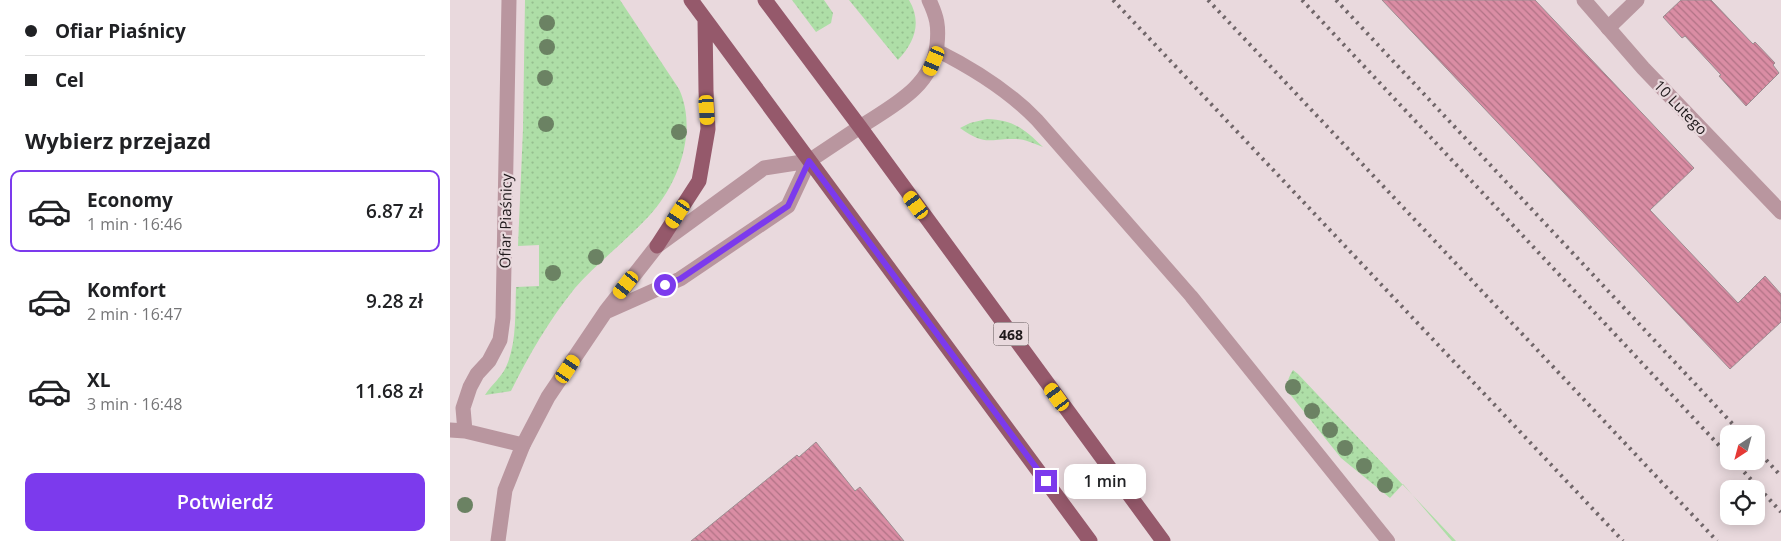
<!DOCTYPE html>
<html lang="pl">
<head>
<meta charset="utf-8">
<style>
	:root { --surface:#fff; --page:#f6f6f6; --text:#202124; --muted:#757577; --line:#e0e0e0; --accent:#7c3aed }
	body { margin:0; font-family:"Open Sans",sans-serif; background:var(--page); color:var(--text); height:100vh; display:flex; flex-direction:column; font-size:19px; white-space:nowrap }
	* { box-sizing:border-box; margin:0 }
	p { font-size:16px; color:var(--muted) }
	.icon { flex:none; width:28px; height:28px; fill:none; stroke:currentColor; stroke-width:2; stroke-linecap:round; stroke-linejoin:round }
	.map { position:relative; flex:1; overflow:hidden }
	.details { display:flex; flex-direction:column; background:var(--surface); width:450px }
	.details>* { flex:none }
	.guide { display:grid; align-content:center; height:110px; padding:0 25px; background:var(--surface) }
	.needle { width:32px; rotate:216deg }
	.fabs { position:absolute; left:1270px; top:425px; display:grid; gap:10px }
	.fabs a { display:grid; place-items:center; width:45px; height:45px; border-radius:10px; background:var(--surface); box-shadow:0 2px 12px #0003; font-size:25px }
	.end { position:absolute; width:22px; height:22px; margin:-11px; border:6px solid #7c3aed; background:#fff; box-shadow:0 0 0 2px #fff }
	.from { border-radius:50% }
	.bubble { position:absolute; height:35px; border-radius:10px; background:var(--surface); box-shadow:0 2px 12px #0003; font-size:16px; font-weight:600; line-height:35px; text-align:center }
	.car { position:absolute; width:15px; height:30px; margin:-15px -8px; border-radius:6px; box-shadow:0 0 4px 1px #0007; background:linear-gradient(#f5c518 24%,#345 0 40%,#f5c518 0 76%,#345 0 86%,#f5c518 0) }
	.guide b { display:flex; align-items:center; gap:18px; height:48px; font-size:19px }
	.guide b+b { border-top:1px solid var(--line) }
	.guide i { width:12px; height:12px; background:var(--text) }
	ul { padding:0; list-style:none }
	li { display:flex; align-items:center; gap:15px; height:82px; margin:0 10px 8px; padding:0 15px; border:2px solid transparent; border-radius:10px }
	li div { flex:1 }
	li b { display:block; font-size:19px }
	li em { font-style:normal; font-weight:600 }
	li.active { border-color:var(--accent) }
	li>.icon { width:45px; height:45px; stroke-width:1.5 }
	h2 { padding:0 25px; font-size:22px; line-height:60px }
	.primary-button { display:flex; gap:10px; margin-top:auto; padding:10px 25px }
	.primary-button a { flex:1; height:58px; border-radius:10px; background:var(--accent); color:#fff; font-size:20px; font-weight:600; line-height:58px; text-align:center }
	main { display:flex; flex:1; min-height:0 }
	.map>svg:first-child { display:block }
	.grass { fill:url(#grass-dots) }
	.building { fill:url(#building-back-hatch); stroke:#9c8d91 }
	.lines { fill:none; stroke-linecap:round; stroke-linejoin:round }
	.service { stroke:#b9969f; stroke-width:14 }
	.minor { stroke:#b9969f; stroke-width:15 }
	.tertiary { stroke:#b9969f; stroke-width:15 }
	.primary { stroke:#95596b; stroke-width:15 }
	.rail { stroke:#706669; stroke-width:4; stroke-dasharray:2.5 5; stroke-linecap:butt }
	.tree { fill:#6b8263 }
	.route { stroke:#7c3aed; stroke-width:6 }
	.labels { text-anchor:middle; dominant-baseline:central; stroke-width:4.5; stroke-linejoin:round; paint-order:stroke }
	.shield { fill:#e9d9dd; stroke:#5c5355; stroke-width:1 }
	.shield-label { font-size:14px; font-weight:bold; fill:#1f191b }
	.street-label { font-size:15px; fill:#1f191b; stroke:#e9d9dd }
</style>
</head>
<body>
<main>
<section class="details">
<div class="guide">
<b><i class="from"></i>Ofiar Piaśnicy</b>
<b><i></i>Cel</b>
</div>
<h2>Wybierz przejazd</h2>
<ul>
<li class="active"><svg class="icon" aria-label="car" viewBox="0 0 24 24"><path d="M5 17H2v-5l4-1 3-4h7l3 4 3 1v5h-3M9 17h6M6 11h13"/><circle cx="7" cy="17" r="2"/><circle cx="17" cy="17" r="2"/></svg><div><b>Economy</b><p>1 min · 16:46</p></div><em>6.87 zł</em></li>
<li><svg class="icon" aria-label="car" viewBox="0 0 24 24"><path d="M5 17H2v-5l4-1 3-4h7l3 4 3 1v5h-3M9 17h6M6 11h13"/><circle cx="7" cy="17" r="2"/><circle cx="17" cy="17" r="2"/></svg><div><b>Komfort</b><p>2 min · 16:47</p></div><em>9.28 zł</em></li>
<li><svg class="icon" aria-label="car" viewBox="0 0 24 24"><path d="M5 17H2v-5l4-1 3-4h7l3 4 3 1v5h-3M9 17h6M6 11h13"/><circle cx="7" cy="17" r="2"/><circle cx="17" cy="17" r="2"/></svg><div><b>XL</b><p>3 min · 16:48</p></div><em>11.68 zł</em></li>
</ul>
<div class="primary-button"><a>Potwierdź</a></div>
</section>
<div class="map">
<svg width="1331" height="541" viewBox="0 0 1331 541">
	<defs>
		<pattern id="grass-dots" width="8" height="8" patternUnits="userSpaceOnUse" patternTransform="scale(1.25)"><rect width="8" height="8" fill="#aedea7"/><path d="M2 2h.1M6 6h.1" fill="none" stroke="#95be8f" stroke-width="1.8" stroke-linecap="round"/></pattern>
		<pattern id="building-back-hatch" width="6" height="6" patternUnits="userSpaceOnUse" patternTransform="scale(1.25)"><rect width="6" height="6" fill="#da8da4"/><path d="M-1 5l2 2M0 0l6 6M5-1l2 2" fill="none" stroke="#b07285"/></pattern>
	</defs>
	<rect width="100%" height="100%" fill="#e9d9dd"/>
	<!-- grass -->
	<path class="grass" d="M75,0H170L229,89C248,130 229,184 199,216C176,241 148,262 125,288C99,320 79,355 61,391L35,395C41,385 51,378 56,367C67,343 65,313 66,287L89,286V245L68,246L73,129Z
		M342,0H374L383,13L381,23L366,32Z
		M399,0H459C472,22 465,42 448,60Z
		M537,119C564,120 574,129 593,147C585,144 575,139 566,139C538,138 537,147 510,128L520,123Z
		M843,370L848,374L1006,541H1002L953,484L940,498L891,458L839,393C836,383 838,378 843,370Z"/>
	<!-- building -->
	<path class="building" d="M932,0H1085L1244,168L1200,210L1288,303L1315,276L1331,294V322L1280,369Z
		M1231,0H1261L1303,44L1305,42L1325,63L1323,65L1329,73L1296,106L1269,76L1271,75L1235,36L1232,38L1213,17Z
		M366,442L405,491L410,487L454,541H241L347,455L349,457Z"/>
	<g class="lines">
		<!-- service -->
		<path class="service" d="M486,50C522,68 559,91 587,120L741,296L938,541"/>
		<!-- minor -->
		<path class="minor" d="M1158,28L1187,0
			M410,127C442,106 482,87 487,45C489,26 487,17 479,0
			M0,430L15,431L73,445
			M15,431L13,408L20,387L27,374L39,361L50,340L53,318L59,0"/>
		<!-- tertiary -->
		<path class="tertiary" d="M1134,0L1193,68L1331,212
			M158,311L230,279L338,206L359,161
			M48,541L55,490L73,445L98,397L156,311L207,246L314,168L359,161L410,127"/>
		<!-- primary -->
		<path class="primary" d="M241,0L640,541
			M315,0L410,127L713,541
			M207,246L249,181L258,129L256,91L255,19"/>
		<!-- rail -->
		<path class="rail" d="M663,0L1173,541
			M758,0L1267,541
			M852,0L1279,456
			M886,0L1292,434
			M1306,449L1331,476
			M1284,461L1331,512"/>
	</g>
	<!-- trees -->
	<g class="tree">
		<circle cx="97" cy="23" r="8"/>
		<circle cx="97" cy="47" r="8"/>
		<circle cx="95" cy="78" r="8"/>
		<circle cx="96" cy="124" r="8"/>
		<circle cx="229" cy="132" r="8"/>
		<circle cx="146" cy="257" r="8"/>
		<circle cx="103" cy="273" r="8"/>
		<circle cx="843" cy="387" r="8"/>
		<circle cx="862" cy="411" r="8"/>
		<circle cx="880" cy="430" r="8"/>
		<circle cx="895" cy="448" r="8"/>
		<circle cx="914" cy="466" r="8"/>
		<circle cx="935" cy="485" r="8"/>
		<circle cx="15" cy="505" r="8"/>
	</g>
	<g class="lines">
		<!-- route -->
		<path class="route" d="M215,285L230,279L338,206L359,161L596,481"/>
	</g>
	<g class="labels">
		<!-- shield labels -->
		<rect class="shield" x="543.5" y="322.5" width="35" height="23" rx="4"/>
		<g class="shield-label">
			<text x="561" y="334">468</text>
		</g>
		<!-- street labels -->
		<g class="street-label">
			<text transform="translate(1231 107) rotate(46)">10 Lutego</text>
			<text transform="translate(55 221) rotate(-89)">Ofiar Piaśnicy</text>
		</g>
	</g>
</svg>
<div class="fabs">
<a><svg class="needle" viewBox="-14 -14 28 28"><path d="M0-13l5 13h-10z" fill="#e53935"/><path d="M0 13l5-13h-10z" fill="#757577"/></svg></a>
<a><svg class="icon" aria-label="locate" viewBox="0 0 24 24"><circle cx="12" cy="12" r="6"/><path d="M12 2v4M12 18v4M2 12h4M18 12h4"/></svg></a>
</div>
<i class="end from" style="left:215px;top:285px"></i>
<i class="end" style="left:596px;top:481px"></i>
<div class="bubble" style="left:614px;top:464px;width:82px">1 min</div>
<i class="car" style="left:484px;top:61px;rotate:203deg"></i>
<i class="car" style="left:257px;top:110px;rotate:176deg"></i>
<i class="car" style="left:466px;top:205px;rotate:324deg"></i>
<i class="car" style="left:228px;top:214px;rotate:213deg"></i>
<i class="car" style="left:176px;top:285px;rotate:218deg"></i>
<i class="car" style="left:118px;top:369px;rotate:34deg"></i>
<i class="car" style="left:607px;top:397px;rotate:324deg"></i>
</div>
</main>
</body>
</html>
